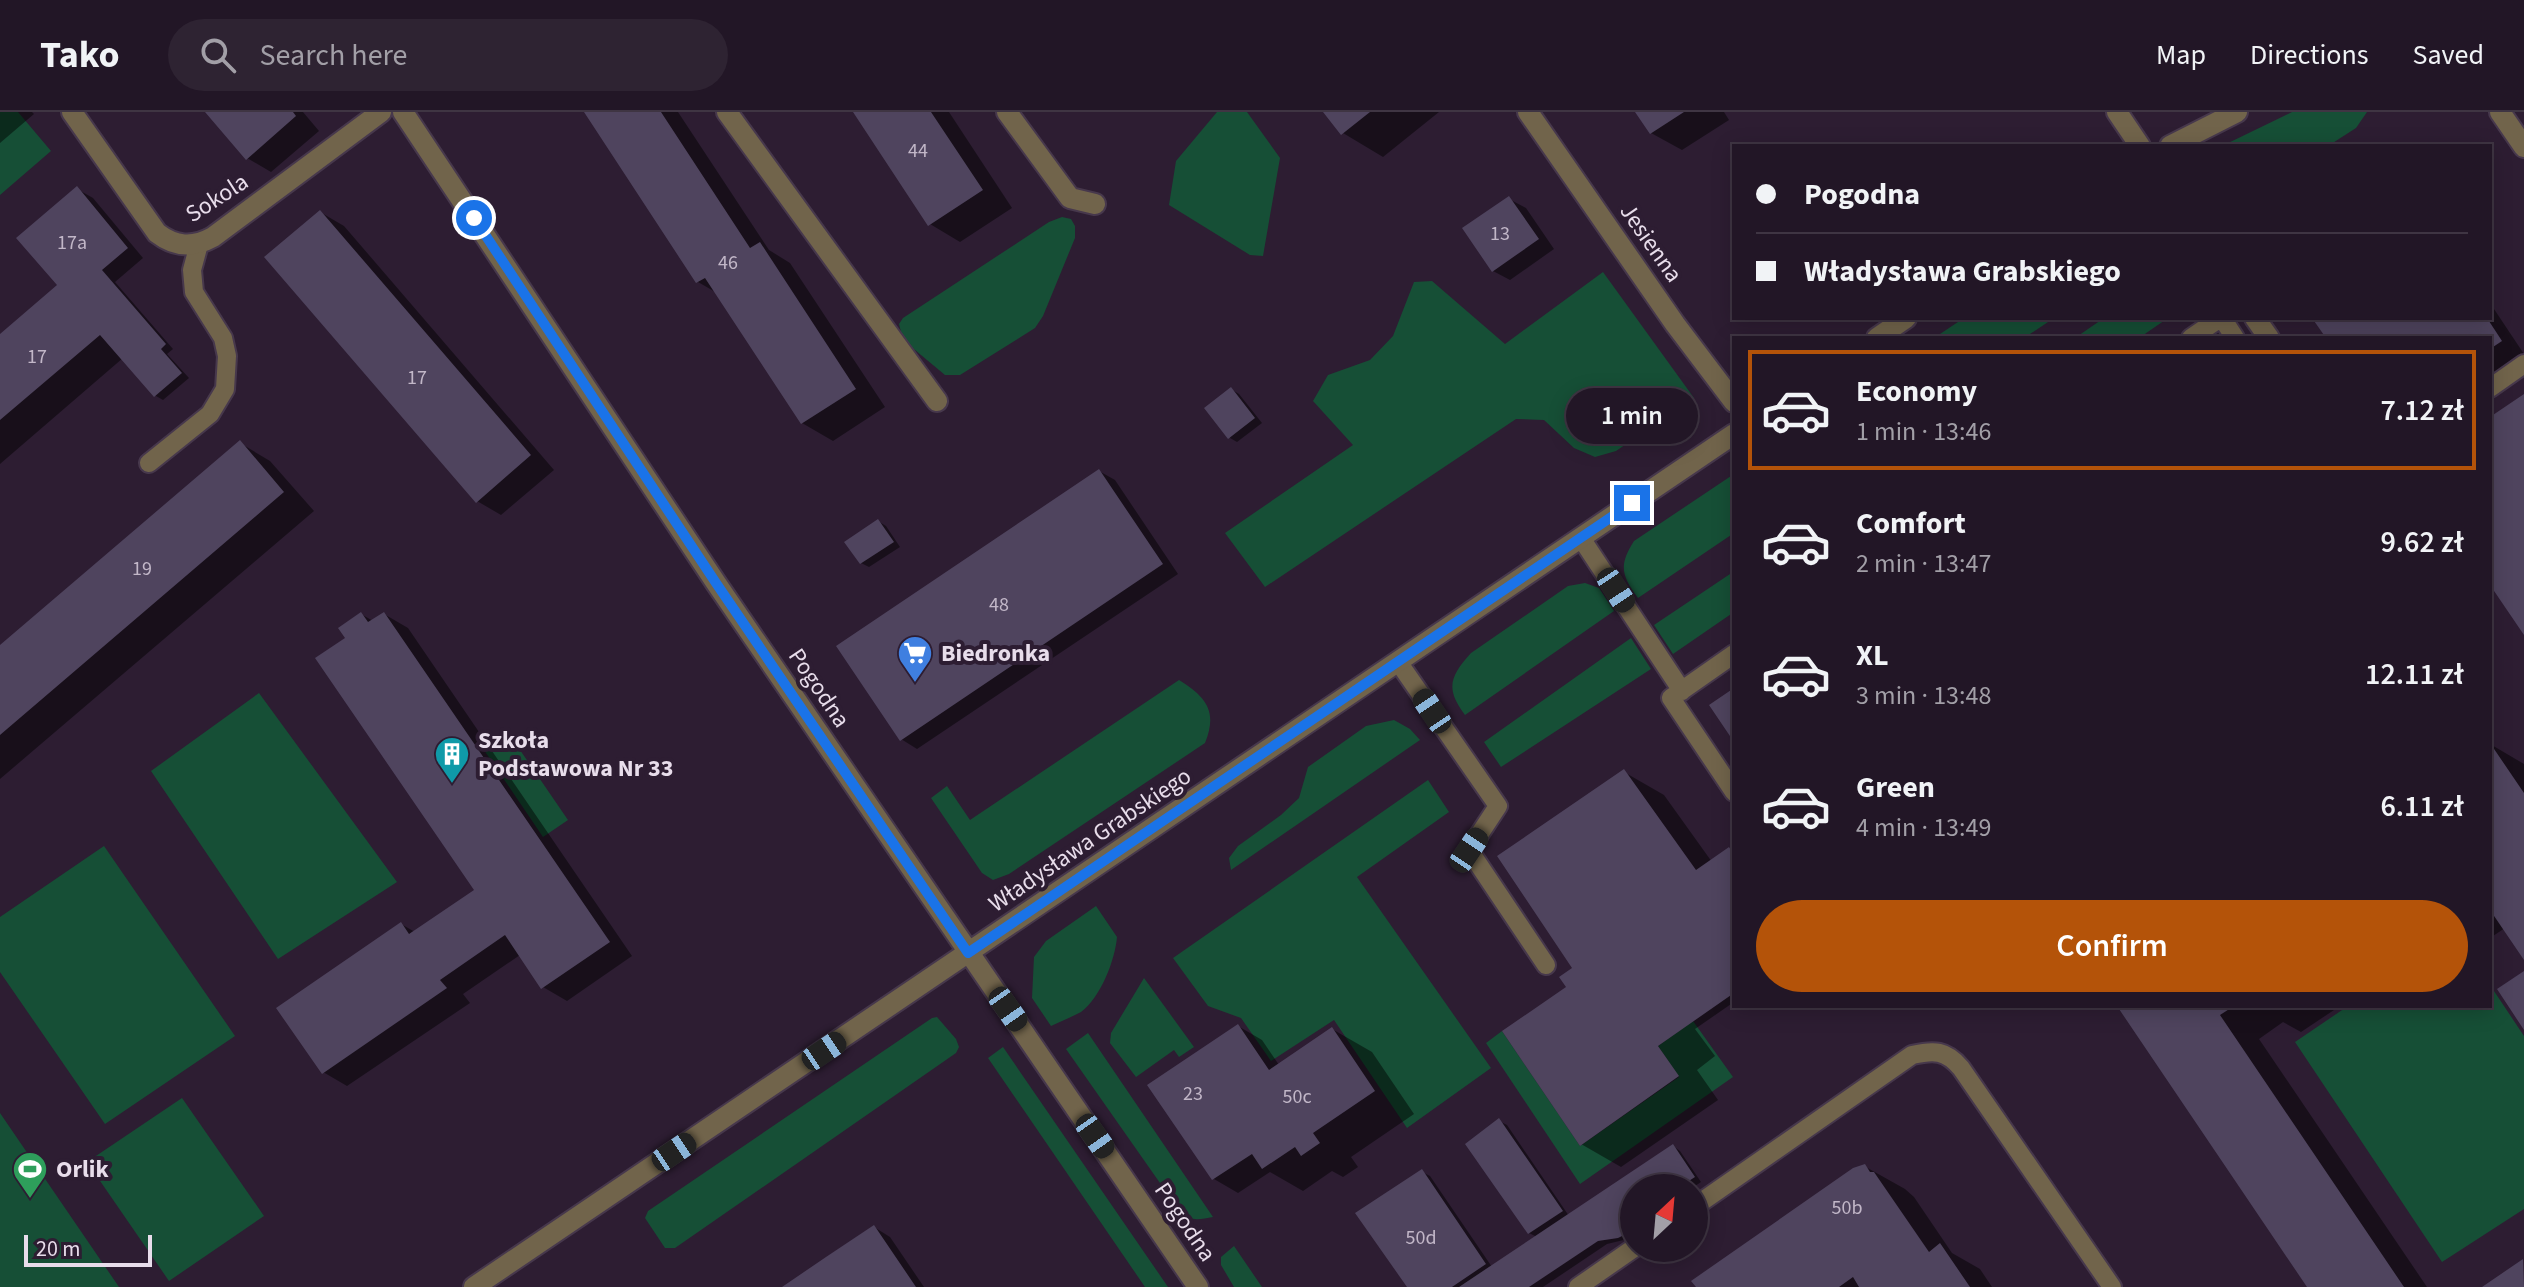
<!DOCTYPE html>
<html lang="en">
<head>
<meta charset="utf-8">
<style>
	:root { --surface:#221626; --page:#2e2332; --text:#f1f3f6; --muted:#a29fa7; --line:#3f3543; --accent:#b45309 }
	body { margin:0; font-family:"Source Sans 3",sans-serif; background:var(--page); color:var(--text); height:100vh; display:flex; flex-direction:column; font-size:30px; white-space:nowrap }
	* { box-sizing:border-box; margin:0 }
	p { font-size:26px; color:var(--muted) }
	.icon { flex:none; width:44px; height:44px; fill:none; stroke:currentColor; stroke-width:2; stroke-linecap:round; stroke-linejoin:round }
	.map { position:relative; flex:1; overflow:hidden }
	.drawer { position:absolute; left:1732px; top:224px; width:760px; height:672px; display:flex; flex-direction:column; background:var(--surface); border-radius:0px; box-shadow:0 4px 20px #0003,0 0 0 2px var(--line) }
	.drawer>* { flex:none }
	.guide { position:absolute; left:1732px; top:32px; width:760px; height:176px; border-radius:0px; box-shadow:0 4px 20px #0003,0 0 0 2px var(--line); display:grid; align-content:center; height:176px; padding:0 24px; background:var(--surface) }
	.needle { width:52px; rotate:26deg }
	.controls { position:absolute; left:1620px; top:1062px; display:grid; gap:16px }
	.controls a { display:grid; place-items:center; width:88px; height:88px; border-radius:50%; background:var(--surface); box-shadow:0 4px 20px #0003,0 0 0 2px var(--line); font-size:40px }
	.scale { position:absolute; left:24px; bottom:20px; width:128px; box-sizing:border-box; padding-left:8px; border:4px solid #e8ddeb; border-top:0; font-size:22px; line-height:28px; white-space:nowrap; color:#e8ddeb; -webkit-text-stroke:6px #2d1d32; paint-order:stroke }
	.end { position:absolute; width:36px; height:36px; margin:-18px; border:10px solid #1a73e8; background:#fff; box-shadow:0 0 0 4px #fff }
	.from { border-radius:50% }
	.bubble { position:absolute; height:56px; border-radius:28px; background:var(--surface); box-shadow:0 4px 20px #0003,0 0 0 2px var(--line); font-size:26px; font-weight:600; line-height:56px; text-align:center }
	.car { position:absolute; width:24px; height:48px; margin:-24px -12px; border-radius:10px; box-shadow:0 0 6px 2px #0007; background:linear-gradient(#222 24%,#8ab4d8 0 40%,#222 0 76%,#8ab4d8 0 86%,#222 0) }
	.guide b { display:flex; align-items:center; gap:28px; height:76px; font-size:30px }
	.guide b+b { border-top:2px solid var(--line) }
	.guide i { width:20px; height:20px; background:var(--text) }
	ul { padding:14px 0 0; list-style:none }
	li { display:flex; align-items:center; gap:24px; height:120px; margin:0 16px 12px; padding:0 8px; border:4px solid transparent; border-radius:0px }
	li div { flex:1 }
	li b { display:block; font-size:30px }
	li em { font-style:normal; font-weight:600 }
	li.active { border-color:var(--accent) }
	li>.icon { width:72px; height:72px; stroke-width:1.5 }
	.action { display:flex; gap:16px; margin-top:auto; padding:16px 24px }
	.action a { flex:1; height:92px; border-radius:48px; background:var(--accent); color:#fff; font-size:32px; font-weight:600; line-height:92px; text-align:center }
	header { display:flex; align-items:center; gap:48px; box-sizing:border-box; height:112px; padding:0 40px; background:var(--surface); border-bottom:2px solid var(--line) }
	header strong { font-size:38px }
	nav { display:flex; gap:44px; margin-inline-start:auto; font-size:28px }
	.search { width:560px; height:72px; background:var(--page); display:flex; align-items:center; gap:20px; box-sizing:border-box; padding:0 28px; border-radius:44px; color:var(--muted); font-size:30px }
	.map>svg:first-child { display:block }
	.green { fill:#164f36 }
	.shadow { fill:#0007 }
	.building { fill:#4f445e }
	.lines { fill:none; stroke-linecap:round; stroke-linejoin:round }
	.lane-casing { stroke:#47384c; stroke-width:22 }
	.street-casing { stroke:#47384c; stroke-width:24 }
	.lane { stroke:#71644b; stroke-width:18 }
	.street { stroke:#71644b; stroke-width:20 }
	.route { stroke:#1a73e8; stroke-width:10 }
	.labels { text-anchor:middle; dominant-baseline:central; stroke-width:8; stroke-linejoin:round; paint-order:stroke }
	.number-label { font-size:20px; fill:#c2b7c8 }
	.street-label { font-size:24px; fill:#e8ddeb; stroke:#2d1d32 }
	.poi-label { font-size:24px; font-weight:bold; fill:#e8ddeb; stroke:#2d1d32; text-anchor:start }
</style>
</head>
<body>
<header>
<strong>Tako</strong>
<div class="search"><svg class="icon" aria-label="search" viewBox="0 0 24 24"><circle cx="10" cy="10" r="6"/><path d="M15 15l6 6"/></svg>Search here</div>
<nav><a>Map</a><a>Directions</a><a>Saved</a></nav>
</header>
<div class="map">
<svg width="2524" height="1175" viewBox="0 0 2524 1175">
	<rect width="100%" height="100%" fill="#2d1d32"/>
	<!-- green -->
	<path class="green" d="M0,0H18L51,39L0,83Z
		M1217,0H1247L1280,46L1263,144L1250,143L1169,93L1176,49Z
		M2292,0H2367L2356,16L2328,34H2222Z
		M1062,105L1071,107L1075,114V126L1043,204L1035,216L960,263H945L903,228L899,212L903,206L1049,110Z
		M1603,160L1694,286L1616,339L1595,345L1574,336L1544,308L1516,307L1265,475L1225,421L1353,333L1313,289L1328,263L1370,248L1393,224L1414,170L1432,169L1505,232Z
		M1964,206H2054L2024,226H1934Z
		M2104,206H2168L2139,226H2075Z
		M1734,362V421L1638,486C1622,464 1618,454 1634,429Z
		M1733,460L1734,500L1673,542L1654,513Z
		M1585,471L1599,476L1614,499L1465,603C1445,577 1450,564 1471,541L1568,474Z
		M1631,526L1651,557L1501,655L1484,630Z
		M1179,568C1206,585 1218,599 1205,631L1009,762L993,768L982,761L931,686L947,674L970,708Z
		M259,581L397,770L278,847L151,659Z
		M1394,608L1410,617L1420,628L1231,758L1229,746L1238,734L1281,703L1299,686L1308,655L1366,614Z
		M507,619L568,708L543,725L482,635Z
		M1428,668L1449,700L1357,765L1491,956L1407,1016L1334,908L1271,949L1241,906L1208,894L1173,846Z
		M104,734L235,924L105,1012L0,860V805Z
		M1096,794L1117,825C1115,848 1101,885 1081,900C1072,905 1061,909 1051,914L1032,886L1034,845L1046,829Z
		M1144,866L1194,935L1179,945L1174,938L1136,965L1110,931L1111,921Z
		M2490,873L2524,924V1097L2442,1150L2295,930L2348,894H2490Z
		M937,905L956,927L959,935L956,941L675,1136H665L645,1106L648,1099L932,906Z
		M1693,909L1733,965L1580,1072L1486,931L1502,919L1580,1034L1679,965L1658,934Z
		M1088,921L1213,1105C1201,1107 1191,1110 1181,1101L1066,937Z
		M1003,935L1168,1175H1145L988,946Z
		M182,986L264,1104L169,1169L87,1050Z
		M0,1001L119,1175H0Z
		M1234,1134L1262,1175H1234L1221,1153V1145Z"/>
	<!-- shadow -->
	<path class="shadow" d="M0,0H32L34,2L0,31Z
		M207,0H303L319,19L271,60L247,46Z
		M586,0H678L769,138L790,151L885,295L833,329L802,311L717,181L698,170Z
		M855,0H949L1012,96L960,130L930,112Z
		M1326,0H1439L1383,45L1343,21Z
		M1637,0H1724L1729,8L1682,38L1651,21Z
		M77,77L93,86L143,146L115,170L173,237L167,242L189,266L163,288L156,284L123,246L0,352V224L60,173Z
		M1509,87L1526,96L1554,137L1510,168L1493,159Z
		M320,100L344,114L554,358L501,403L477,389Z
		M2490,191L2524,242L2490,266V226H2328L2315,206H2490Z
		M1231,277L1239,282L1262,311L1237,330L1230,326Z
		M240,331L270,349L314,399L0,667V536Z
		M1099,359L1115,368L1178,462L917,637L901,627Z
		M878,409L886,414L900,435L869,455L861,451Z
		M361,502L373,509L384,502L408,516L632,844L567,889L543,875L520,843L463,882L470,891L347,974L323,960L401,812L415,820L476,778L348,526Z
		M2490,632L2524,652V844L2505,816L2490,826Z
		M1624,660L1664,683L1712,750L1729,738L1734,741V890L1695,917L1715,944L1697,958L1718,988L1621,1055L1581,1032L1569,875Z
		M2119,894H2340L2301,920L2283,910L2259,927L2427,1175H2309Z
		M1238,914L1262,928L1279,953L1332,917L1372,940L1414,1002L1351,1045L1358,1055L1343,1065L1332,1059L1303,1079L1270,1060L1238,1081L1214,1067Z
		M1499,1009L1507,1013L1569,1104L1673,1034L1680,1039L1701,1070L1692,1076H1634L1632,1126L1607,1132L1543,1175H1409L1422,1060L1430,1064L1492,1155L1537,1125L1529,1121Z
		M1864,1054L1905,1077L1914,1085L1952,1141L1980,1157L1992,1175H1698Z
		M874,1115L890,1125L924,1175H787Z"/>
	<!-- building -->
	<path class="building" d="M205,0H293L296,4L246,48Z
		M584,0H661L750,136L760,130L856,277L801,312L705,166L696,171Z
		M853,0H931L983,78L928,114Z
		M1323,0H1370L1341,23Z
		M1635,0H1684L1650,22Z
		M77,74L128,136L102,158L166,232L161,237L182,261L154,285L100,223L0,308V222L57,173L16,126Z
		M1509,84L1539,127L1492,160L1462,116Z
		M320,98L531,343L476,391L264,145Z
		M2312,206H2487L2502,229L2490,237V226H2326Z
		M1231,275L1255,306L1228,327L1204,296Z
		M2524,282V523L2490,473V305Z
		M240,328L284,380L0,623V533Z
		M1099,357L1163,452L900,629L836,534Z
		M878,407L894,430L860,452L844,430Z
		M361,500L368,510L384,500L610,830L541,877L505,823L440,868L447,876L322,962L276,896L401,810L409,822L474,778L315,546L345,526L338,516Z
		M1734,576V630L1709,593Z
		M2490,631L2524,681V848L2490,798Z
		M1624,657L1696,758L1729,735L1734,743V881L1658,934L1679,964L1580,1034L1502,919L1566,875L1559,865L1572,856L1497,744Z
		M2524,859V918L2497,877Z
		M2117,894H2234L2220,903L2404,1175H2307Z
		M1238,912L1269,958L1332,915L1375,979L1313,1021L1320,1031L1301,1044L1295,1035L1262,1057L1252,1042L1212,1068L1147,973Z
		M1499,1006L1563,1099L1528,1122L1465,1032Z
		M1673,1032L1695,1065L1678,1076H1634V1107L1624,1123L1618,1126L1598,1129L1529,1175H1459Z
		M1865,1052L1870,1060H1874L1929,1140L1940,1131L1970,1175H1859L1853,1165L1839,1175H1696L1691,1169L1853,1056Z
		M1422,1057L1486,1152L1452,1175H1407L1355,1101Z
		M874,1113L916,1175H782L826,1145Z
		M2523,1147L2524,1175H2482Z"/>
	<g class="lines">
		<!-- lane casing -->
		<g class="lane-casing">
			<path id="lane" d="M2222,206L2235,226
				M2191,226L2220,206
				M2490,276L2524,252
				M149,351L210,302L225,277L227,244L223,226L194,180L192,158L199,132
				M1581,426L1682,579
				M1734,542L1671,586L1734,680
				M1399,551L1498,694L1469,738L1546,853
				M1694,1095L1912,943C1934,938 1946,938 1961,956L2112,1175
				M1578,1175L1634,1136"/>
		</g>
		<!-- street casing -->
		<g class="street-casing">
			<path id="street" d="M72,0L157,121C175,135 193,136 213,125L381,0
				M403,0L716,471L1198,1175
				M727,0L937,289
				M1007,0L1070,86L1095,92
				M1528,0L1675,212L1734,290
				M2117,0L2140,34
				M2500,0L2524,35
				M2170,34L2237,0
				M2255,206L2269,226
				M1877,226L1906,206
				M474,1175L1734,322"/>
		</g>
		<!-- lane -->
		<use href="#lane" class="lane"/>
		<!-- street -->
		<use href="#street" class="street"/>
	</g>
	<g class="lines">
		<!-- route -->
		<path class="route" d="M474,106L716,471L968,841L1632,391"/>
	</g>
	<!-- icons -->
	<defs>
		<g id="supermarket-pin" transform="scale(1.8)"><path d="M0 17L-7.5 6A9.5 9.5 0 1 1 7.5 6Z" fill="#3f7fe0" stroke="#2d1d32"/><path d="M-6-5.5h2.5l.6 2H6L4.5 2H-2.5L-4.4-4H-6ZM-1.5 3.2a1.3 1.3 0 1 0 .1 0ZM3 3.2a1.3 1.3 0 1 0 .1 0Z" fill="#fff"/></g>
		<g id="building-pin" transform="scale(1.8)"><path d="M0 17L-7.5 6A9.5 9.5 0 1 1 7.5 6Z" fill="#0f9aa8" stroke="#2d1d32"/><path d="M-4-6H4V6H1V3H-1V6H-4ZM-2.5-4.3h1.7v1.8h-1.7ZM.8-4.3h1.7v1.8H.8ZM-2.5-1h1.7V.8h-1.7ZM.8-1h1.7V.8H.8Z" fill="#fff"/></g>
		<g id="stadium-pin" transform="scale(1.8)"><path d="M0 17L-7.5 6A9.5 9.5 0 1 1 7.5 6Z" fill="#2e9e5b" stroke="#2d1d32"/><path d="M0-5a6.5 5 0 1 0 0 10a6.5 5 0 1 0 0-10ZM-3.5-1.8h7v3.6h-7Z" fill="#fff"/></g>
	</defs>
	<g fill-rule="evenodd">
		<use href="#supermarket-pin" x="915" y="541"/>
		<use href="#building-pin" x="452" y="642"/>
		<use href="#stadium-pin" x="30" y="1057"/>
	</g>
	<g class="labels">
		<!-- number labels -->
		<g class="number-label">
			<text x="918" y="39">44</text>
			<text x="1500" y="122">13</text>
			<text x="72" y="131">17a</text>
			<text x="728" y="151">46</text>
			<text x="37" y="245">17</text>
			<text x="417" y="266">17</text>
			<text x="142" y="457">19</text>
			<text x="999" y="493">48</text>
			<text x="1193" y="982">23</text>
			<text x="1297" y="985">50c</text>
			<text x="1847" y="1096">50b</text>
			<text x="1421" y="1126">50d</text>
		</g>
		<!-- street labels -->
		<g class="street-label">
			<text transform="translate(217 86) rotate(-33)">Sokola</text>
			<text transform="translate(1651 131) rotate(55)">Jesienna</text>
			<text transform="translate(819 576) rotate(56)">Pogodna</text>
			<text transform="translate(1090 728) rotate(-34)">Władysława Grabskiego</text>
			<text transform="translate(1185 1110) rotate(56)">Pogodna</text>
		</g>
		<!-- poi labels -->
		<g class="poi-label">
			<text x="941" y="541">Biedronka</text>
			<text x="478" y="628">Szkoła<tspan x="478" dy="28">Podstawowa Nr 33</tspan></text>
			<text x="56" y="1057">Orlik</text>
		</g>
	</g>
</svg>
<div class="controls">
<a><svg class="needle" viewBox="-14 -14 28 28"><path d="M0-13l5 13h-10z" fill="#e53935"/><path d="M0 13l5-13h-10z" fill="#a29fa7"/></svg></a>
</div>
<div class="scale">20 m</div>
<i class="end from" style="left:474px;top:106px"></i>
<i class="end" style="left:1632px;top:391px"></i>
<div class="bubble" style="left:1566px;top:276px;width:132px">1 min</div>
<i class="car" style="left:1616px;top:478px;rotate:147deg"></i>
<i class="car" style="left:1432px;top:599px;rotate:326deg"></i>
<i class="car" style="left:1469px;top:738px;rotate:34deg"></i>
<i class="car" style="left:1008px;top:897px;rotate:145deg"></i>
<i class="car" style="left:824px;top:939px;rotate:56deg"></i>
<i class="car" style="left:1095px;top:1024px;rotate:145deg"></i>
<i class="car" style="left:674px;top:1040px;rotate:56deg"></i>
<div class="guide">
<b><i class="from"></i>Pogodna</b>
<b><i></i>Władysława Grabskiego</b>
</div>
<section class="drawer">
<ul>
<li class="active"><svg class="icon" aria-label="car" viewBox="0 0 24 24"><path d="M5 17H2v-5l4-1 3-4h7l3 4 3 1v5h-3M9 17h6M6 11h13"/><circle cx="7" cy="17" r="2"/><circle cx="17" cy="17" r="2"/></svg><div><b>Economy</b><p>1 min · 13:46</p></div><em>7.12 zł</em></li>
<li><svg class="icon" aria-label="car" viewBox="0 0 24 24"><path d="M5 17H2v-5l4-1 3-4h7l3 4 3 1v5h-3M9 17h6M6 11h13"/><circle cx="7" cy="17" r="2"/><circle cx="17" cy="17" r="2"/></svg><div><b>Comfort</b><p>2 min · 13:47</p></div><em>9.62 zł</em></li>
<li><svg class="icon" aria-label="car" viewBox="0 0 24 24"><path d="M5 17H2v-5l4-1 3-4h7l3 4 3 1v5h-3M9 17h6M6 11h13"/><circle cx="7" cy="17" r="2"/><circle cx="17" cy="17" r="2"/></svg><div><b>XL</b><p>3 min · 13:48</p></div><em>12.11 zł</em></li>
<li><svg class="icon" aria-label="car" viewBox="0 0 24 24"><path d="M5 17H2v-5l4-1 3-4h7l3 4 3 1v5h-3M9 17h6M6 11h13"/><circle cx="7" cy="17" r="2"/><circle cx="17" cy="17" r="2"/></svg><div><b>Green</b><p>4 min · 13:49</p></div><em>6.11 zł</em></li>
</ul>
<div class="action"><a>Confirm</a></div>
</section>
</div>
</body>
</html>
